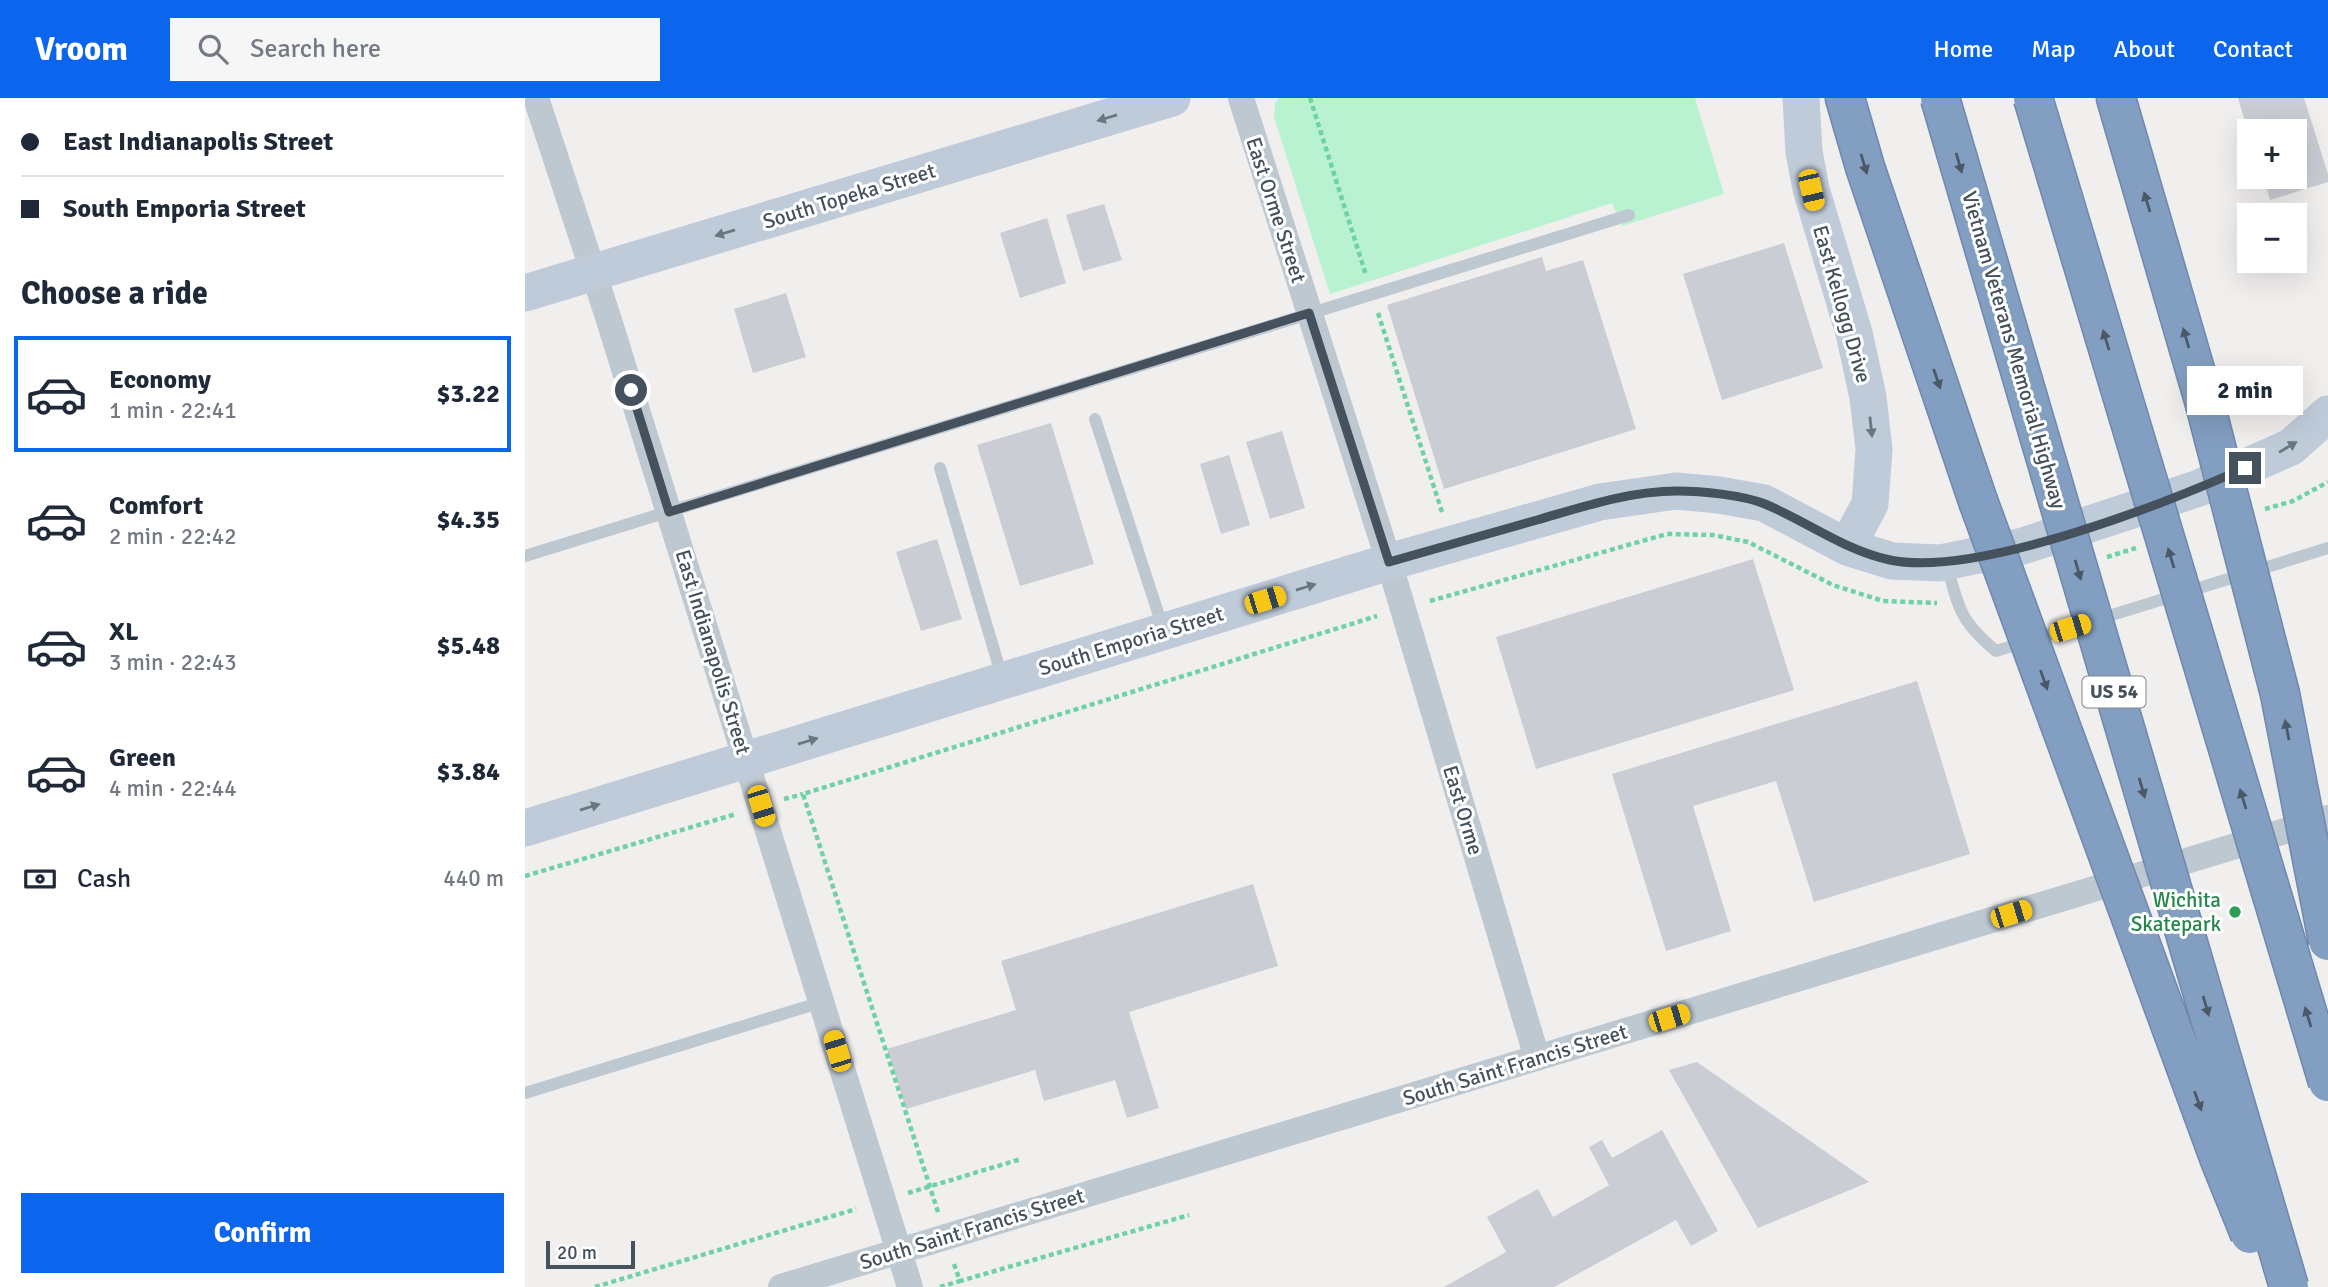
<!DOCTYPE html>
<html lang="en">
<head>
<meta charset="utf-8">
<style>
	:root { --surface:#fff; --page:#f6f6f7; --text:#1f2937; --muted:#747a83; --line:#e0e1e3; --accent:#0c65ed }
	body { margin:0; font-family:Signika,sans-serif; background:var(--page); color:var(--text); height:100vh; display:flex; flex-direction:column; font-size:26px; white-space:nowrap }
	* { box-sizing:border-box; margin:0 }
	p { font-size:23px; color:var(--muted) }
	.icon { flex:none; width:38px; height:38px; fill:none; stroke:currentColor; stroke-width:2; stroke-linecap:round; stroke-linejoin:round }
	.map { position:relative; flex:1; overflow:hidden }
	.sheet { display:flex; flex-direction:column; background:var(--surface); width:525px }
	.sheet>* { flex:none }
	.banner { display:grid; align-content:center; height:154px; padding:0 21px; background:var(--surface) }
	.buttons { position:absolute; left:1712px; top:21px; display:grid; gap:14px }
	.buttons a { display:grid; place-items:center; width:70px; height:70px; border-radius:0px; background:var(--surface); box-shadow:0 7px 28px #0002; font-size:35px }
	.scale { position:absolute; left:21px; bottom:18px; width:89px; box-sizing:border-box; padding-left:7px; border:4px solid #45515d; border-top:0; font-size:19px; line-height:24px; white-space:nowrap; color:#45515d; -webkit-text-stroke:5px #fff; paint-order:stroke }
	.end { position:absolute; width:32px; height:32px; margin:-16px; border:9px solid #45515d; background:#fff; box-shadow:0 0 0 4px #fff }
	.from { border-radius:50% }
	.bubble { position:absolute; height:49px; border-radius:0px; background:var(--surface); box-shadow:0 7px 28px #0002; font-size:23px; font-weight:700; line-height:49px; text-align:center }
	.car { position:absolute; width:21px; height:42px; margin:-21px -10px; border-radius:9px; box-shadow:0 0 5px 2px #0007; background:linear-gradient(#f5c518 24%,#345 0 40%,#f5c518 0 76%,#345 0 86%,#f5c518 0) }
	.banner b { display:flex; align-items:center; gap:24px; height:66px; font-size:26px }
	.banner b+b { border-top:2px solid var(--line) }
	.banner i { width:18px; height:18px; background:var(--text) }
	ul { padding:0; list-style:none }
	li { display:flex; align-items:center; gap:21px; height:116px; margin:0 14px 10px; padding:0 7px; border:4px solid transparent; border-radius:0px }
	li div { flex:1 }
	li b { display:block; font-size:26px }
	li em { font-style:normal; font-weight:700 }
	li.active { border-color:var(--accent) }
	li>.icon { width:63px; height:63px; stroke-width:1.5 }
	h2 { padding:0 21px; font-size:32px; line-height:84px }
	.pay { display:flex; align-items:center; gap:18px; height:77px; padding:0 21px; font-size:26px }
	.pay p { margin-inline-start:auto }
	.cta { display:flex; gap:14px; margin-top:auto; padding:14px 21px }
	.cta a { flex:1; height:80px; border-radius:0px; background:var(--accent); color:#fff; font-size:28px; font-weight:700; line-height:80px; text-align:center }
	header { display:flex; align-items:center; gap:42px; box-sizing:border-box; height:98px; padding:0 35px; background:var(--accent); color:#fff }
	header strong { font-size:33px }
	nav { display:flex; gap:38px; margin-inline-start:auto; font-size:24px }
	.search { width:490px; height:63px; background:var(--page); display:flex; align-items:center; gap:18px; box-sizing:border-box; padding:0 24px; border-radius:0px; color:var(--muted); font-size:26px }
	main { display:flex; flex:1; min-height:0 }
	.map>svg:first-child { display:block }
	.green { fill:#b9f2d1 }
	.building { fill:#cacdd3 }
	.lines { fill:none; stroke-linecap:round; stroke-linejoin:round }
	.highway-casing { stroke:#6e89ad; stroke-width:41 }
	.path { stroke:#6fd2a5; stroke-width:4.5; stroke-dasharray:5 3.5; stroke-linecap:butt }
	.lane { stroke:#bec8d1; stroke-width:12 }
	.street { stroke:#bec8d1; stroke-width:26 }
	.secondary { stroke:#bfcbd9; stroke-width:37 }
	.highway { stroke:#829ec1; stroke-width:38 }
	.highway-bridge-casing { stroke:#6e89ad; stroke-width:41; stroke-linecap:butt }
	.highway-bridge { stroke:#829ec1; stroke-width:38 }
	.oneway { fill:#6a7682 }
	.oneway2 { fill:#4b5967 }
	.route { stroke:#45515d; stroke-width:9 }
	.leisure-dot { fill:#2e9e5b; stroke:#fff; stroke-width:2.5 }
	.labels { text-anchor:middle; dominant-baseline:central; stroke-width:6; stroke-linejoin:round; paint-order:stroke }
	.shield { fill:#fff; stroke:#7d858e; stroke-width:2 }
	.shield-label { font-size:19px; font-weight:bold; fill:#45515d }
	.street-label { font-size:21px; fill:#45515d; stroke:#fff }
	.leisure-label { font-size:21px; fill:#27864d; stroke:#fff; text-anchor:end }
</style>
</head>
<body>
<header>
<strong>Vroom</strong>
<div class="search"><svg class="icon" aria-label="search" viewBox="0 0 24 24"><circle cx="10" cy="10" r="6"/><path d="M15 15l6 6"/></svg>Search here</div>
<nav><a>Home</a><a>Map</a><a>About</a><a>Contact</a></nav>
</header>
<main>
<section class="sheet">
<div class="banner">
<b><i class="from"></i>East Indianapolis Street</b>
<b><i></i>South Emporia Street</b>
</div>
<h2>Choose a ride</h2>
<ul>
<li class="active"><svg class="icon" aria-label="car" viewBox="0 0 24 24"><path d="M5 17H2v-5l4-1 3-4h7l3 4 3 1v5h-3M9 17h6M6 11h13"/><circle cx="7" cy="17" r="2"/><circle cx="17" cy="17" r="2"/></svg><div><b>Economy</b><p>1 min · 22:41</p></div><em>$3.22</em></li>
<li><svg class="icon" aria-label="car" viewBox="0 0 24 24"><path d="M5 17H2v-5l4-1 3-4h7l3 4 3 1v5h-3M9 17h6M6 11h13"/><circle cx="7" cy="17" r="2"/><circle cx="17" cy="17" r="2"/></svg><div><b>Comfort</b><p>2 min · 22:42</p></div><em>$4.35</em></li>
<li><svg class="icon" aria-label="car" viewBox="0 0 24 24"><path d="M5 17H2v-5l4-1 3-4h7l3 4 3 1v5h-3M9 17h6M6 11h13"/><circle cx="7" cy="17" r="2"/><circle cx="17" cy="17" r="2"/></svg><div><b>XL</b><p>3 min · 22:43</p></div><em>$5.48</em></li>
<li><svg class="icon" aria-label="car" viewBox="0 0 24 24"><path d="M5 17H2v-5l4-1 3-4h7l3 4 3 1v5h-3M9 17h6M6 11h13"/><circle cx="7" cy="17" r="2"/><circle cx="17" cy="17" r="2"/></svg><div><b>Green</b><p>4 min · 22:44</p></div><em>$3.84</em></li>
</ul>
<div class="pay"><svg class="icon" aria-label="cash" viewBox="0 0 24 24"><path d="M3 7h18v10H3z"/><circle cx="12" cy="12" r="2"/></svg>Cash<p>440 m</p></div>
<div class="cta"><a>Confirm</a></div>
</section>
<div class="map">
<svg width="1803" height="1189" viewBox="0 0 1803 1189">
	<rect width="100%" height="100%" fill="#f1eeee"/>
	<!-- green -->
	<path class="green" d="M754,0H1170L1199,96L1097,128L1087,105L805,196L749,19L750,5Z"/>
	<!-- building -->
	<path class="building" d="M1713,0H1779L1803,76V84L1745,102L1738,79H1769V33H1723Z
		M579,106L597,162L558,173L541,117Z
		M522,120L541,185L495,200L475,135Z
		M1259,145L1298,270L1197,302L1158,176Z
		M1017,159L1021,173L1058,162L1111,331L919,391L862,207Z
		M261,195L281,259L228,275L209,211Z
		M526,325L569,466L495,488L452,347Z
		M757,333L780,410L745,421L721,344Z
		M704,357L725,427L696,436L675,366Z
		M412,441L437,521L396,533L371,454Z
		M1228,461L1269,592L1011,671L971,539Z
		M1392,583L1445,756L1289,804L1251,683L1168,708L1206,833L1141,853L1087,676Z
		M728,786L753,868L604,914L634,1010L602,1020L590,982L519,1003L510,972L381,1011L362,951L491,912L476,863Z
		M1172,964L1344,1084L1233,1130L1144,972Z
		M1137,1032L1193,1133L1166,1148L1151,1122L1029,1189H919L981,1154L962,1119L1013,1091L1028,1119L1084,1087L1064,1049L1077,1042L1087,1060Z"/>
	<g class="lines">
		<!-- highway casing -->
		<g class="highway-casing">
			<path id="highway" d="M1320,0L1340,69L1453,403
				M1591,0L1680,306"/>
		</g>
		<!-- path -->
		<path class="path" d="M785,0L841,177
			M853,215L917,414
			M1740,411L1768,403L1803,384
			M1582,459L1611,450
			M905,503L1142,436L1188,437L1223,444L1308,487L1358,503L1412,505
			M259,701L278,696
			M0,778L211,716
			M383,1095L496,1061
			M413,1114L278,696L852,518
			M429,1166L435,1183L664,1117
			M70,1189L331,1111
			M415,1189L435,1183"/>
		<!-- lane -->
		<path class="lane" d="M570,321L638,530
			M415,370L477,579
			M0,458L1104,117
			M1422,468C1434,511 1435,523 1471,553L1803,450
			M0,995L297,904"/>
		<!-- street -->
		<path class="street" d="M11,0L83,219L385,1189
			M716,0L864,464L1012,960
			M256,1189L1803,720"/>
		<!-- secondary -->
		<path class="secondary" d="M1276,0L1279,54L1286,91L1329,235L1343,299L1349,351L1345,406L1322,449
			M0,195L647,0
			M0,730L864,464L1075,404L1151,393L1194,397L1239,405L1322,449L1367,463L1415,465L1498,448L1674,390L1766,349L1803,316"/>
		<!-- highway -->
		<use href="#highway" class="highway"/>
		<!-- highway-bridge casing -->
		<g class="highway-bridge-casing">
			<path id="highway-bridge" d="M1415,0L1764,1189
				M1508,0L1803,984
				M1680,306L1755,596L1803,843
				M1453,403L1695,1062L1725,1136"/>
		</g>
		<!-- highway-bridge -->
		<use href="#highway-bridge" class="highway-bridge"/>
	</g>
	<!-- one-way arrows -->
	<defs><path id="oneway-solid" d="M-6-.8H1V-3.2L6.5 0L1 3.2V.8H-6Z" transform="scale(1.75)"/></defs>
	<g class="oneway">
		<use href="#oneway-solid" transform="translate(582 20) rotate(163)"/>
		<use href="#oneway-solid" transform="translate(200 135) rotate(163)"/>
		<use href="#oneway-solid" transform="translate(1346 329) rotate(84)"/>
		<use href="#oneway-solid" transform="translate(1763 349) rotate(-31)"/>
		<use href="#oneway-solid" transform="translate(781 489) rotate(-17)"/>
		<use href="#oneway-solid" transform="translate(283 643) rotate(-17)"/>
		<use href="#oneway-solid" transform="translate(65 709) rotate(-17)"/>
	</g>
	<g class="oneway2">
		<use href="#oneway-solid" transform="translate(1434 65) rotate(74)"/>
		<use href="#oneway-solid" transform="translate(1339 66) rotate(73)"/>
		<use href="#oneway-solid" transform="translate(1622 104) rotate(-107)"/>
		<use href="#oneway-solid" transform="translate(1661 240) rotate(-106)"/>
		<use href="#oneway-solid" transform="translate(1581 242) rotate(-107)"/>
		<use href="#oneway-solid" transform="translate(1412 281) rotate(71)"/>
		<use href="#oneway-solid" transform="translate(1646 460) rotate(-107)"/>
		<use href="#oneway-solid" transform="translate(1553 472) rotate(74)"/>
		<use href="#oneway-solid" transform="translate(1519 582) rotate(70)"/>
		<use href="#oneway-solid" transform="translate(1762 632) rotate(-101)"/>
		<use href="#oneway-solid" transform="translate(1617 690) rotate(74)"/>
		<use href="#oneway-solid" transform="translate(1718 701) rotate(-107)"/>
		<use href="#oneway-solid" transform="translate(1681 908) rotate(74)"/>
		<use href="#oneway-solid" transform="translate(1783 919) rotate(-107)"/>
		<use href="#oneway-solid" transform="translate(1673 1003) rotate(70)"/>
	</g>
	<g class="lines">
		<!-- route -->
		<path class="route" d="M106,292L144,414L784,215L864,464C914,450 963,436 1012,422C1057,409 1104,393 1152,393C1176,393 1218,397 1240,406C1283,424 1319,452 1365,462C1451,480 1639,406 1720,370"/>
	</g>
	<!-- markers -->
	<circle class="leisure-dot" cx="1710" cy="814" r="7"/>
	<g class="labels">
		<!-- shield labels -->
		<rect class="shield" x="1557.5" y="578.5" width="63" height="31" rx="5"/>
		<g class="shield-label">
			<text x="1589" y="594">US 54</text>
		</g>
		<!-- street labels -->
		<g class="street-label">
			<text transform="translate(324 98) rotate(-17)">South Topeka Street</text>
			<text transform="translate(751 112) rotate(72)">East Orme Street</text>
			<text transform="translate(1317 206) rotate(74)">East Kellogg Drive</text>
			<text transform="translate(1489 252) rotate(74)">Vietnam Veterans Memorial Highway</text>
			<text transform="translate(606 543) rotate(-17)">South Emporia Street</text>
			<text transform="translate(188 554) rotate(73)">East Indianapolis Street</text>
			<text transform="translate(938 712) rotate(73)">East Orme</text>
			<text transform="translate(990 967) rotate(-17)">South Saint Francis Street</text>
			<text transform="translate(447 1131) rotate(-17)">South Saint Francis Street</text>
		</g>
		<!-- leisure labels -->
		<g class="leisure-label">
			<text x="1696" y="802">Wichita<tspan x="1696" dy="24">Skatepark</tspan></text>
		</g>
	</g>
</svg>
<div class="buttons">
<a>+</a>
<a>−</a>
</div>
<div class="scale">20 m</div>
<i class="end from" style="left:106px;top:292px"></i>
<i class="end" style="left:1720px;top:370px"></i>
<div class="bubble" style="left:1662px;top:268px;width:116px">2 min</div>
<i class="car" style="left:1286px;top:92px;rotate:167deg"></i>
<i class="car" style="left:740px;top:502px;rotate:73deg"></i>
<i class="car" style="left:1545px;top:530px;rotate:73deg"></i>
<i class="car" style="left:236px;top:708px;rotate:163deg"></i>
<i class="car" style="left:1486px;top:816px;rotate:73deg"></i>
<i class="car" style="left:1144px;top:920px;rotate:73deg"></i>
<i class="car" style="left:312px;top:953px;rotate:343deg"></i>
</div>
</main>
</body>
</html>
